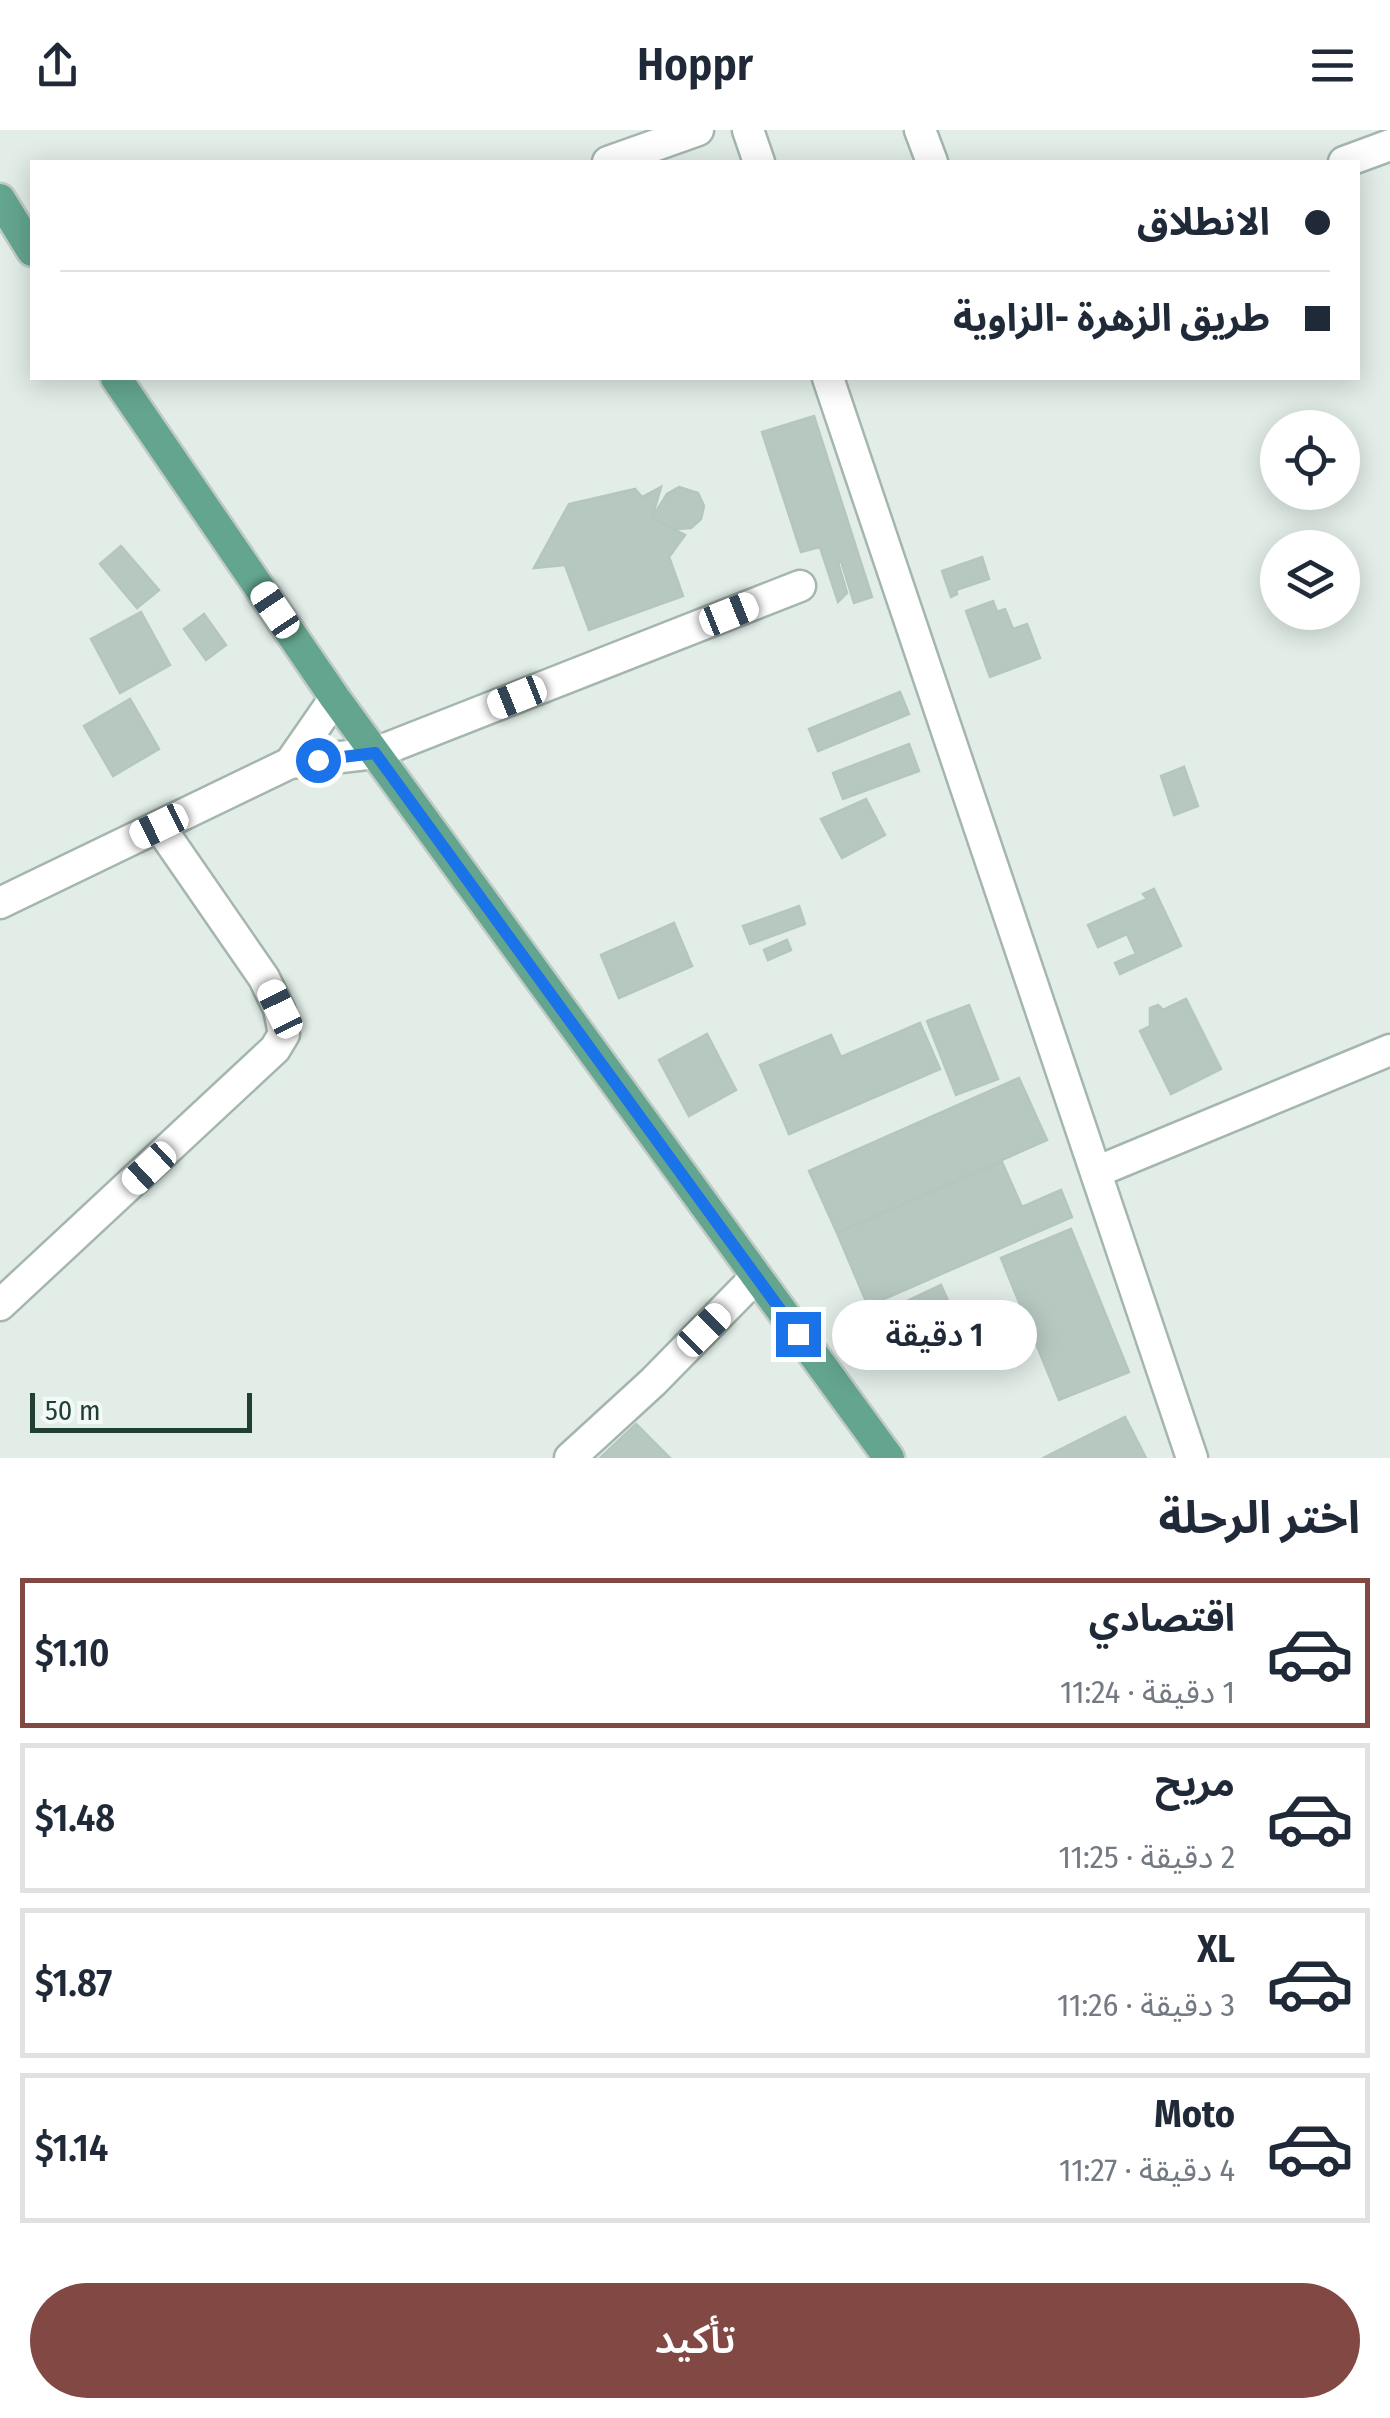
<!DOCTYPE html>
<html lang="ar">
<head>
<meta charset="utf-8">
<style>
	:root { --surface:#fff; --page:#f2f2f3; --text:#1f2937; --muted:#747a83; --line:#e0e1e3; --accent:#814844 }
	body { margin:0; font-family:"Fira Sans Condensed","Noto Sans Arabic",sans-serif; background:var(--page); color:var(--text); direction:rtl; height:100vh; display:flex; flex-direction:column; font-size:38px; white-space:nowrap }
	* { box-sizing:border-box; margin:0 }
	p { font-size:32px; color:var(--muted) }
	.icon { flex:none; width:55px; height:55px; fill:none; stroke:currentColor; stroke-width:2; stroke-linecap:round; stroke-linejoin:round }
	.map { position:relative; height:1328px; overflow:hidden; direction:ltr }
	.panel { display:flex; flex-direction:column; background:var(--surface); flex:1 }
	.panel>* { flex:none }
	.banner { position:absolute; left:30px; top:30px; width:1330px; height:220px; border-radius:0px; box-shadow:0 5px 25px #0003; direction:rtl; display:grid; align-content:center; height:220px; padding:0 30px; background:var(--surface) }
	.tools { position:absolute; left:1260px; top:280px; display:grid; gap:20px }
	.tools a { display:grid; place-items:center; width:100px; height:100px; border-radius:50%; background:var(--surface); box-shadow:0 5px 25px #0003; font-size:50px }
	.scale { position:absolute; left:30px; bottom:25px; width:222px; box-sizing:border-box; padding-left:10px; border:5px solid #214035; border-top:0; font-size:28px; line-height:35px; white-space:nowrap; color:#214035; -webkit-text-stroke:8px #f3f9f6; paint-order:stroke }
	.end { position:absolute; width:45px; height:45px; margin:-22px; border:12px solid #1a73e8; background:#fff; box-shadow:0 0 0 5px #fff }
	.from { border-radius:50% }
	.bubble { position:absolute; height:70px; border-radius:35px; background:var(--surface); box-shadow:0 5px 25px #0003; font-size:32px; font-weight:600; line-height:70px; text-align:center; direction:rtl }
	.car { position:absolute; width:30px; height:60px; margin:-30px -15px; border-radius:12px; box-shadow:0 0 8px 2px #0007; background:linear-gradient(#fff 24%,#345 0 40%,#fff 0 76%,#345 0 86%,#fff 0) }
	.banner b { display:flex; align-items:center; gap:35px; height:95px; font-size:38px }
	.banner b+b { border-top:2px solid var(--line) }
	.banner i { width:25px; height:25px; background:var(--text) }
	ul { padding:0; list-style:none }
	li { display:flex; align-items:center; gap:30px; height:150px; margin:0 20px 15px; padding:0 10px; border:5px solid var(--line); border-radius:0px }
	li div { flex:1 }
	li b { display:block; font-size:38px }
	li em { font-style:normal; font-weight:600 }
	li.active { border-color:var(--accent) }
	li>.icon { width:90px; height:90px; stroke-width:1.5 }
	h2 { padding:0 30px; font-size:45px; line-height:120px }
	.button { display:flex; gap:20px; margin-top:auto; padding:20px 30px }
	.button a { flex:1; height:115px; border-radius:60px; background:var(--accent); color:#fff; font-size:40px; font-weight:600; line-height:115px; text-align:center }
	header { display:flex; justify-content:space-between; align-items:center; height:130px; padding:0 30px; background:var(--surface); font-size:45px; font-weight:600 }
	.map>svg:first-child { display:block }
	.building { fill:#b7c8c0; stroke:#b4c7be; stroke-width:2.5 }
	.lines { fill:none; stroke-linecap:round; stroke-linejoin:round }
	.street-casing { stroke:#a4b6ae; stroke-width:35 }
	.primary-casing { stroke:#c1cac6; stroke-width:35 }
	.street { stroke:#fff; stroke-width:30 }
	.primary { stroke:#64a58f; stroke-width:30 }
	.route { stroke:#1a73e8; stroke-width:12 }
</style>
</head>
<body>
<header><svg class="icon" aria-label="menu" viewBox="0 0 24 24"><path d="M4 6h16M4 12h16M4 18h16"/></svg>Hoppr<svg class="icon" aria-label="share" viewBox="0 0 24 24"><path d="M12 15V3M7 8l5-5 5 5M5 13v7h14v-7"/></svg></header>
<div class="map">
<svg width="1390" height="1328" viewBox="0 0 1390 1328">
	<rect width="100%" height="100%" fill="#e2ede7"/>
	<!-- building -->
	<path class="building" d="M814,286L872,467L854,473L841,431L838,432L847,463L838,472L820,417L801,422L762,302Z
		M661,357L652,388L685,405L669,427L683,466L589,500L565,435L534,438L569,374L635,359L642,367Z
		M679,357L698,363L704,376L701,389L691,398L677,399L652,388L667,364Z
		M121,416L159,460L137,478L100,434Z
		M982,427L989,449L956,460L957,464L951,467L942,441Z
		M993,471L997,482L1005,479L1013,499L1027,494L1040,528L990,547L966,481Z
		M141,482L170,535L120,563L91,509Z
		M204,484L226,515L206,530L184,499Z
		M900,562L909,584L818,621L809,599Z
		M130,569L159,619L113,646L84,596Z
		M909,614L919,641L843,669L833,643Z
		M1184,637L1198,676L1174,685L1161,646Z
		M866,669L885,705L842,728L821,689Z
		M1154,759L1181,816L1120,844L1115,833L1136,824L1127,804L1098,817L1088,795L1147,769L1143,764Z
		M799,776L805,794L750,814L743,796Z
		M674,793L692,836L619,868L601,825Z
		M787,810L791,820L768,830L764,820Z
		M1186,869L1221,939L1171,964L1140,901L1150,896V878L1158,875L1163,880Z
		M969,875L998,949L956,965L927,891Z
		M920,893L940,939L789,1004L760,935L831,905L841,927Z
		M707,904L736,960L689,986L659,930Z
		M1019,948L1047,1010L837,1103L809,1041Z
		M1002,1032L1022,1077L1061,1060L1072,1087L868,1176L837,1103Z
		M1071,1099L1129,1242L1059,1270L1001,1128Z
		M941,1155L954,1184L887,1217L873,1187Z
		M1125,1287L1146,1328H1043Z
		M636,1294L670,1328H600Z"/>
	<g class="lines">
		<!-- street casing -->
		<g class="street-casing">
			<path id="street" d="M748,0L759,32
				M920,0L932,32
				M608,32L698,0
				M1344,32L1390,15
				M828,248L1192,1328
				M290,633L335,568
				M0,773L290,633L375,623L800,456
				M1096,1042L1390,920
				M0,1175L275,919L284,904L279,879L264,848L159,696
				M570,1328L653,1252L756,1147"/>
		</g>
		<!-- primary casing -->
		<g class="primary-casing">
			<path id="primary" d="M0,69L32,121
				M116,248L335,568L889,1328"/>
		</g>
		<!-- street -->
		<use href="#street" class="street"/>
		<!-- primary -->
		<use href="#primary" class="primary"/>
	</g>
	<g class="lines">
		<!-- route -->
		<path class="route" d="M318,630L375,623L798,1204"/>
	</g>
</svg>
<div class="tools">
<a><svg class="icon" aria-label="locate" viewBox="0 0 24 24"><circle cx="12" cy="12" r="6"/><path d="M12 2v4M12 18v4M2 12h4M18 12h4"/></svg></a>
<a><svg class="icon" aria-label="layers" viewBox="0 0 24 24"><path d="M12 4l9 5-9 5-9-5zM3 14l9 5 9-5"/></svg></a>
</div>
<div class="scale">50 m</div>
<i class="end from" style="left:318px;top:630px"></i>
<i class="end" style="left:798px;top:1204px"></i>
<div class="bubble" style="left:832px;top:1170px;width:205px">1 دقيقة</div>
<i class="car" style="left:275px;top:480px;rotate:326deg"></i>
<i class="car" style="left:729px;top:484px;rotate:68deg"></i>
<i class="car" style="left:517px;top:567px;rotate:248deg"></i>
<i class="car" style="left:159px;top:696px;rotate:244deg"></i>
<i class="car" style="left:280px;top:879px;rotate:334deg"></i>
<i class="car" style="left:149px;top:1038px;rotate:227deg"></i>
<i class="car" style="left:704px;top:1200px;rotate:45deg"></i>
<div class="banner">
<b><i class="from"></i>الانطلاق</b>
<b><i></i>طريق الزهرة -الزاوية</b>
</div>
</div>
<section class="panel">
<h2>اختر الرحلة</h2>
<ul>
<li class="active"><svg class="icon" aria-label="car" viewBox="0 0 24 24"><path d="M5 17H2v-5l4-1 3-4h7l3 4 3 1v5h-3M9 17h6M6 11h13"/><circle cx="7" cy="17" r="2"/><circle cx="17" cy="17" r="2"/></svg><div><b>اقتصادي</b><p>1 دقيقة · 11:24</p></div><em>$1.10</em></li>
<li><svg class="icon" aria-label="car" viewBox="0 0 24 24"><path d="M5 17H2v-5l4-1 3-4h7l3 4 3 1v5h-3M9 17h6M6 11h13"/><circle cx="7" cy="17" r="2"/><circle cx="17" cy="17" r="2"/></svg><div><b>مريح</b><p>2 دقيقة · 11:25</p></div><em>$1.48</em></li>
<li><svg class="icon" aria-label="car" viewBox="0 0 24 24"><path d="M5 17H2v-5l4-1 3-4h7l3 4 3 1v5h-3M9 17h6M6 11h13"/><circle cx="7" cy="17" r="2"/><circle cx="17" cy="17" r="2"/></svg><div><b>XL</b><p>3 دقيقة · 11:26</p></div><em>$1.87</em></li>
<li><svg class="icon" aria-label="car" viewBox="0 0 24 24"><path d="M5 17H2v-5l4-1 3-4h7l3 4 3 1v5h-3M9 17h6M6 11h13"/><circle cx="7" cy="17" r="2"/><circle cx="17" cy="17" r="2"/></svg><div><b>Moto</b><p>4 دقيقة · 11:27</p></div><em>$1.14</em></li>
</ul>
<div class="button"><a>تأكيد</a></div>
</section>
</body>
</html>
